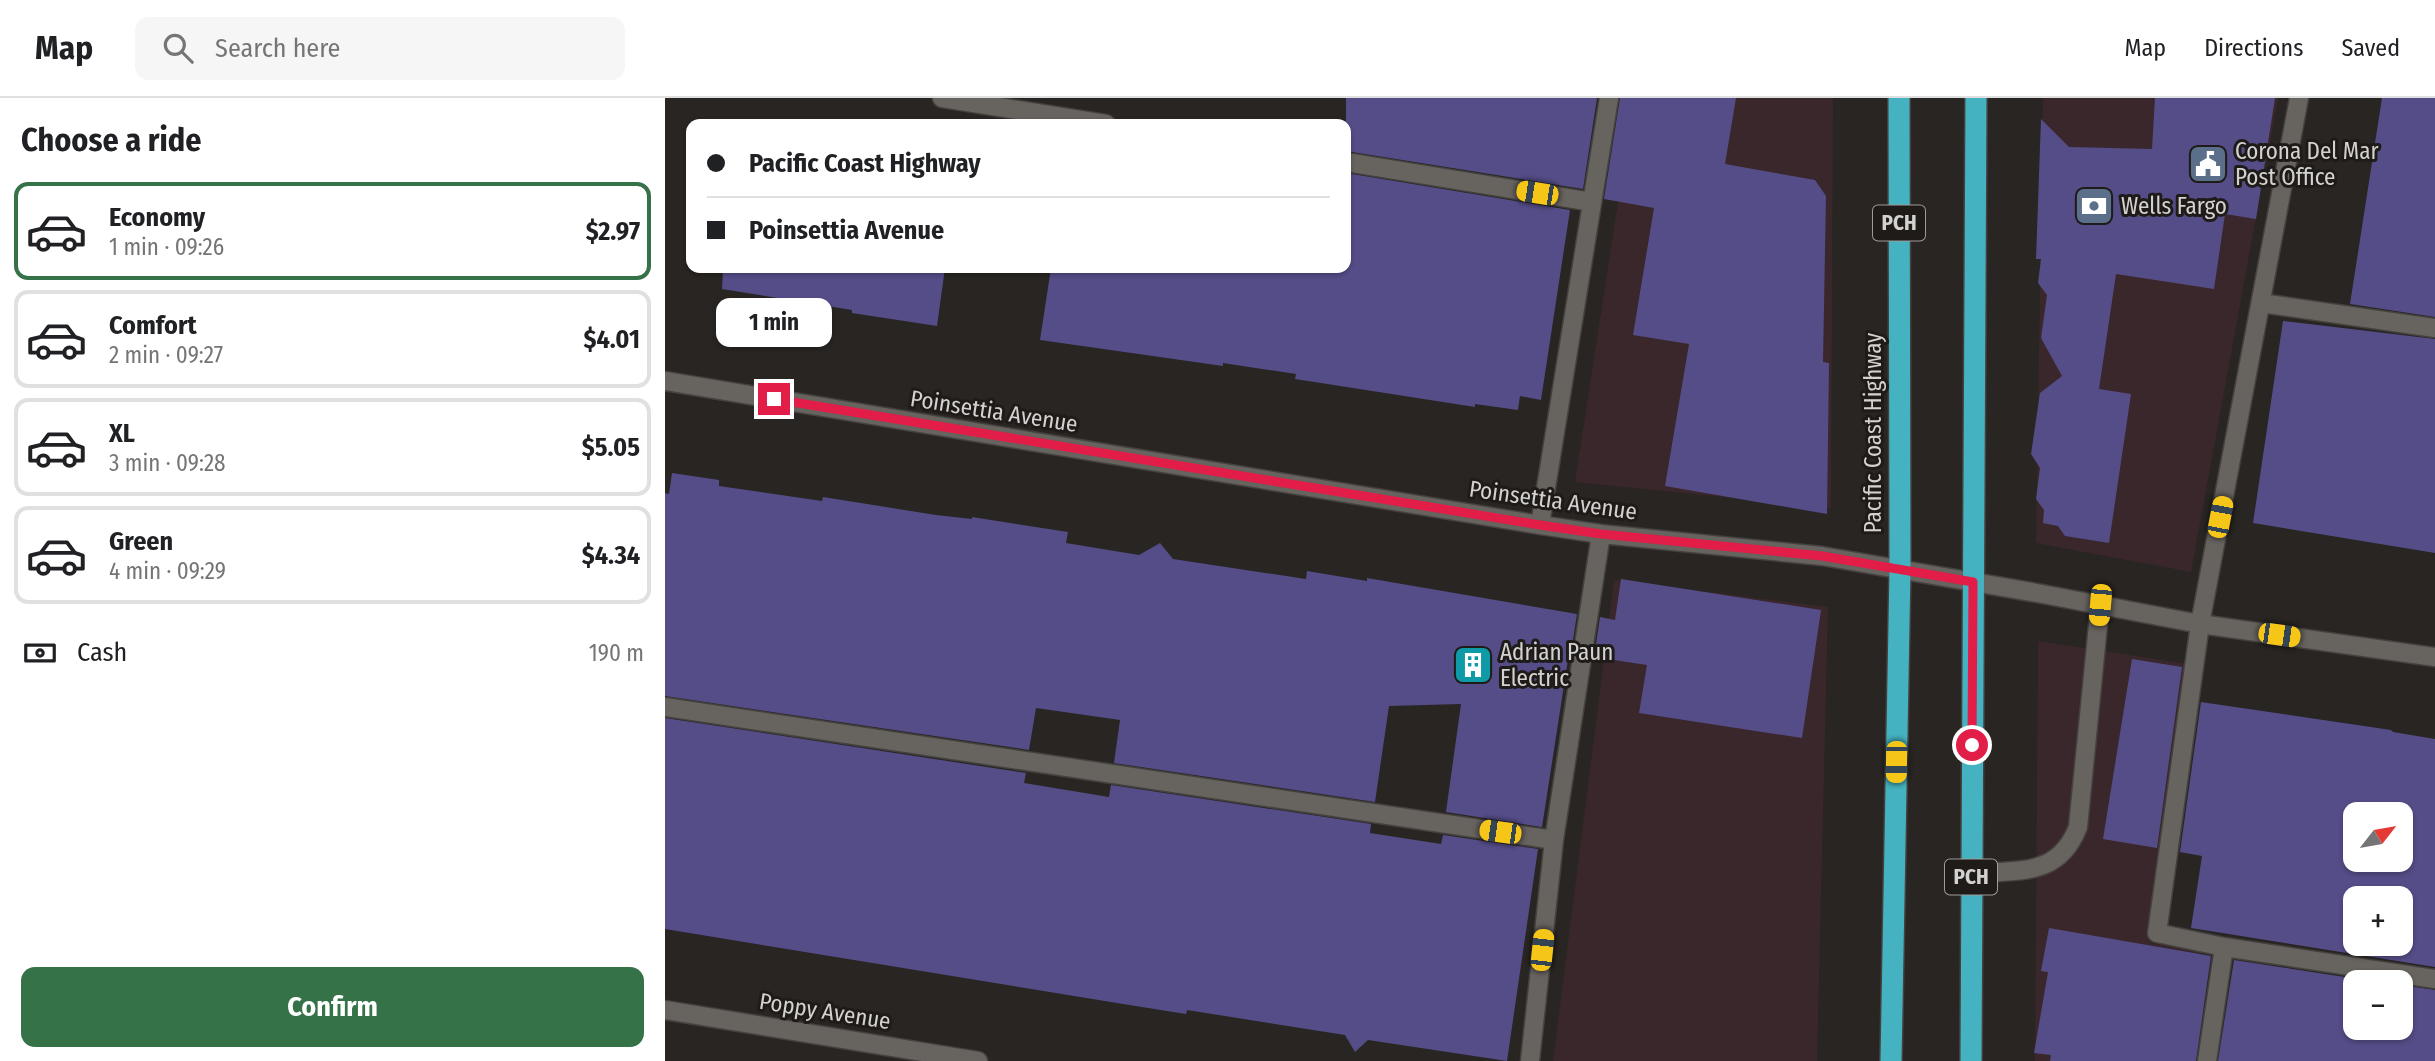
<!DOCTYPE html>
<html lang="en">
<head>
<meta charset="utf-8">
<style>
	:root { --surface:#fff; --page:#f6f6f6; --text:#202124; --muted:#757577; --line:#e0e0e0; --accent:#367248 }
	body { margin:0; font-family:"Fira Sans Condensed",sans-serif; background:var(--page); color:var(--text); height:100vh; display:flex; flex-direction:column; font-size:26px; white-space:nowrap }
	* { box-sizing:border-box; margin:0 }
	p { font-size:23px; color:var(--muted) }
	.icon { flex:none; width:38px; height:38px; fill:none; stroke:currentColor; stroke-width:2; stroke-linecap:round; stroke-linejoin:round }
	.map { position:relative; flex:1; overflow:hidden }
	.details { display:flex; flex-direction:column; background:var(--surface); width:665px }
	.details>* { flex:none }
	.hud { position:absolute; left:21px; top:21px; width:665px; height:154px; border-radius:14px; box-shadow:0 2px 5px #0004; display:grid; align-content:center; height:154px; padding:0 21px; background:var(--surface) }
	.needle { width:46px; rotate:59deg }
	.buttons { position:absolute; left:1678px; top:704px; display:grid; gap:14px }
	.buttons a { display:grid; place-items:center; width:70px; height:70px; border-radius:14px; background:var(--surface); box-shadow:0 2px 5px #0004; font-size:35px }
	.end { position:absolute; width:32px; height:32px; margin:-16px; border:9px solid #e11d48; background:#fff; box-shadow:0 0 0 4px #fff }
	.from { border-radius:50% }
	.bubble { position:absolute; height:49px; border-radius:14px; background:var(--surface); box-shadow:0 2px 5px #0004; font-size:23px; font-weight:700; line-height:49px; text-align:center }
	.car { position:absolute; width:21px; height:42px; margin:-21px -10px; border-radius:9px; box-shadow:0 0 5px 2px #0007; background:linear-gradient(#f5c518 24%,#345 0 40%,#f5c518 0 76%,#345 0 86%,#f5c518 0) }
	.hud b { display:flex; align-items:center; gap:24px; height:66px; font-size:26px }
	.hud b+b { border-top:2px solid var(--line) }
	.hud i { width:18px; height:18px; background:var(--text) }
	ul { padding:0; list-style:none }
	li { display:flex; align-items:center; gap:21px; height:98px; margin:0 14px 10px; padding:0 7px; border:4px solid var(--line); border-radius:14px }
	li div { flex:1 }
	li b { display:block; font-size:26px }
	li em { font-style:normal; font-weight:700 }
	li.current { border-color:var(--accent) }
	li>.icon { width:63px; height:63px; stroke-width:1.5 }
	h2 { padding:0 21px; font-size:32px; line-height:84px }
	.pay { display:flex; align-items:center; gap:18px; height:77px; padding:0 21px; font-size:26px }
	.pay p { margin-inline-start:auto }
	.primary-button { display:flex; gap:14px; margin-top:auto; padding:14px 21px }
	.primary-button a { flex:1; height:80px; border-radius:14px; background:var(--accent); color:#fff; font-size:28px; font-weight:700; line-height:80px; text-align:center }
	header { display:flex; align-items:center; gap:42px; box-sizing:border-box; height:98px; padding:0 35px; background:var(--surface); border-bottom:2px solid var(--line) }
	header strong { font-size:33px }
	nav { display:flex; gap:38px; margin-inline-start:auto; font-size:24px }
	.search { width:490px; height:63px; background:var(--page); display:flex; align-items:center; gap:18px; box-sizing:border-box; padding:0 24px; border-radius:14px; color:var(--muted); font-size:26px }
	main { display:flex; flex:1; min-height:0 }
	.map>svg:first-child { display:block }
	.commercial { fill:#3a272c }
	.building { fill:#554d88; fill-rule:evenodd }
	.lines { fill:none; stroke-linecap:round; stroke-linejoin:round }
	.minor-casing { stroke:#44413f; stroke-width:21 }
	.highway-casing { stroke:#44413f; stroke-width:24 }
	.minor { stroke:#67635f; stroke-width:18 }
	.highway { stroke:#44b2c0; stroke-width:21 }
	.route { stroke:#e11d48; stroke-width:9 }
	.labels { text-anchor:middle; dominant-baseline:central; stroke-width:6; stroke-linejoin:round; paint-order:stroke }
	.shield { fill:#1f1b19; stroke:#9e9b99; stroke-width:2 }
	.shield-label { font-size:21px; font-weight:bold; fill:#d4d2d0 }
	.poi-label { font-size:23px; fill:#d4d2d0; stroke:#1f1b19; text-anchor:start }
	.street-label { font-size:23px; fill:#d4d2d0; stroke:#1f1b19 }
</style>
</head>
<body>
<header>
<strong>Map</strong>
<div class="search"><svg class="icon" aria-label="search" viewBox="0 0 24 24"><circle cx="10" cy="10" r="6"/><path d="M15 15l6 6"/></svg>Search here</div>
<nav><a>Map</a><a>Directions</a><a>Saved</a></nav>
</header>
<main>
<section class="details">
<h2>Choose a ride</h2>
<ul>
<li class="current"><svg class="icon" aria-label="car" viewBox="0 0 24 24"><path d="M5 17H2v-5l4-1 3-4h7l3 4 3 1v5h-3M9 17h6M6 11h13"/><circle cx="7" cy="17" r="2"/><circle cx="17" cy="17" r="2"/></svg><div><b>Economy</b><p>1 min · 09:26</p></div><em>$2.97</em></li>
<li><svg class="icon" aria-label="car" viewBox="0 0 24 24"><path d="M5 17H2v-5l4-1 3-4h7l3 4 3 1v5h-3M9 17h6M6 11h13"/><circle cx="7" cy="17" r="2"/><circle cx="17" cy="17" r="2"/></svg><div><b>Comfort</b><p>2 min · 09:27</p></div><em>$4.01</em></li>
<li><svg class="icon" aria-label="car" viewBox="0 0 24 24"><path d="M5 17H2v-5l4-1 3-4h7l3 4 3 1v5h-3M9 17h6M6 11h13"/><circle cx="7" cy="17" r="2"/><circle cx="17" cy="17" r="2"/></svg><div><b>XL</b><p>3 min · 09:28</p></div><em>$5.05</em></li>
<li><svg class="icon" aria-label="car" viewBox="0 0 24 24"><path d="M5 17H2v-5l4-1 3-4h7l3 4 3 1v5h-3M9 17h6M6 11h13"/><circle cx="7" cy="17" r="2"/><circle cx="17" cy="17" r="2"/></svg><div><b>Green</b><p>4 min · 09:29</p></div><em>$4.34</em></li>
</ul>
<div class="pay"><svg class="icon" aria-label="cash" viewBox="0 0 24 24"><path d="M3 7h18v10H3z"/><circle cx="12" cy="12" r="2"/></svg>Cash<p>190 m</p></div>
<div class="primary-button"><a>Confirm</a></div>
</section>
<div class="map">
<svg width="1770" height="963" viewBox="0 0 1770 963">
	<rect width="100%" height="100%" fill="#282522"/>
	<!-- commercial -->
	<path class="commercial" d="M969,0H1168L1166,410L910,384Z
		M1378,0H1613L1526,474L1371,445Z
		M949,482L1163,509L1152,963H888Z
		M1373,543L1530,567L1485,845L1535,854L1521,963H1370Z"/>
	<!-- building -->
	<path class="building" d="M681,0H932L918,91L681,53Z
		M955,0H1071L1060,66L1150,82L1161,98L1158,264L1164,265L1162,416L1000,388L1024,246L968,237L989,110L939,101Z
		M1490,0H1610L1591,121L1560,116L1549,191L1451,176L1434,291L1466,296L1444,445L1400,438L1393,428L1378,425L1379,412L1371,401L1375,370L1366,356L1375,295L1397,278L1376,240L1382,197L1373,185L1376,161H1371L1376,21L1404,49L1487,51Z
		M1717,0H1770V219L1685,206Z
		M681,75L905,112L876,302L855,298L853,312L810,306V309L630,281L631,276L558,265V268L375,242L386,170H681Z
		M58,170H280L272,228L187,215V212L57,191Z
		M1618,223L1770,241V455L1588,425Z
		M7,375L54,382V388L157,403L158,399L271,417L307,421V419L403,434L401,445L474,457L495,445L508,461L641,481L642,473L702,483V480L912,516L906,555H904L877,729L781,714L796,606L724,608L710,704L449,665L455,622L371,610L364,652L0,598V395L4,396Z
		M956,481L1156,512L1137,640L974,615L982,567L929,559L935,519L950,522Z
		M1467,561L1517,569L1492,750L1438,741Z
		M1536,604L1726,632L1728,634L1770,641V869L1526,830L1537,758L1515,754ZM1690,716H1736V761H1690ZM1690,800H1736V845H1690Z
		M0,620L361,675L359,685L444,699L446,687L706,726L705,735L776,746L778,737L873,751L842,963L703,942L690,954L680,937L522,912L521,916L458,906L0,831Z
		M1384,830L1546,858L1531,963H1385L1386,957L1369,955L1383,874L1376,873Z
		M1569,862L1712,884H1690V929H1736V887L1770,892V963H1553Z"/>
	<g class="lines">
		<!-- minor casing -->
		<g class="minor-casing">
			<path id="minor" d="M277,0L441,26
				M681,64L927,104
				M1596,205L1770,230
				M0,283L875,427L936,436L1157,458L1372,495L1535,526L1770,559
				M875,427L944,0
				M0,609L889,742
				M1306,776C1354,771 1393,780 1413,729L1435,507
				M1559,849L1770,881
				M0,912L313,963
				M865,963L889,742L936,436
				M1542,963L1559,849L1492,835L1535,526L1634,0"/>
		</g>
		<!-- highway casing -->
		<g class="highway-casing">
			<path id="highway" d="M1226,963L1235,471L1234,0
				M1306,963L1311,0"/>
		</g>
		<!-- minor -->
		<use href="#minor" class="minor"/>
		<!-- highway -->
		<use href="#highway" class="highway"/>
	</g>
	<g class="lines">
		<!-- route -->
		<path class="route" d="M109,301L875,427L936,436L1157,458L1308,484L1307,647"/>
	</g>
	<!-- icons -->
	<defs>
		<g id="civic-square" transform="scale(2.0125)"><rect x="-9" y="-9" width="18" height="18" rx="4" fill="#5c6f8a" stroke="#1f1b19"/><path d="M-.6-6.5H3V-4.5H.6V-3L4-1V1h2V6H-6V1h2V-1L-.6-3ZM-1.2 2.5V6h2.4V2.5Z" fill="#fff"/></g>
		<g id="bank-square" transform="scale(2.0125)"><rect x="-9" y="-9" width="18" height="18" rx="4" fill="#5c6f8a" stroke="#1f1b19"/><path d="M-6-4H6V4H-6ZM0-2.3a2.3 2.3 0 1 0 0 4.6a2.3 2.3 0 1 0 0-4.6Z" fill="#fff"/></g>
		<g id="building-square" transform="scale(2.0125)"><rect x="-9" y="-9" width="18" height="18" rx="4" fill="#0f9aa8" stroke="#1f1b19"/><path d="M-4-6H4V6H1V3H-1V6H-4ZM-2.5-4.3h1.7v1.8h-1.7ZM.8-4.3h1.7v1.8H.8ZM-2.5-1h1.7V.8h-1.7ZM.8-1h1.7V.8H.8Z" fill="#fff"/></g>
	</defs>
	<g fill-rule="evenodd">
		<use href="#civic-square" x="1543" y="66"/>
		<use href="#bank-square" x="1429" y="108"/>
		<use href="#building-square" x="808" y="567"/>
	</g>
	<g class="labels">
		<!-- shield labels -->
		<g class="shield">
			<rect x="1208" y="107.5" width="52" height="35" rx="5"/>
			<rect x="1280" y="761.5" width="52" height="35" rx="5"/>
		</g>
		<g class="shield-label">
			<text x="1234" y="125">PCH</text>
			<text x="1306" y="779">PCH</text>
		</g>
		<!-- poi labels -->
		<g class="poi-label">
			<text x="1570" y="53">Corona Del Mar<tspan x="1570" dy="26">Post Office</tspan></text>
			<text x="1456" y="108">Wells Fargo</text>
			<text x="835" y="554">Adrian Paun<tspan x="835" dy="26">Electric</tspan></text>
		</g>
		<!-- street labels -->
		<g class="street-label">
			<text transform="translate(329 313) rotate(9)">Poinsettia Avenue</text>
			<text transform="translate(1208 335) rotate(-90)">Pacific Coast Highway</text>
			<text transform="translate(888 402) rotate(8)">Poinsettia Avenue</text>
			<text transform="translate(160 913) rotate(9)">Poppy Avenue</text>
		</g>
	</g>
</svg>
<div class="buttons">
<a><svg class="needle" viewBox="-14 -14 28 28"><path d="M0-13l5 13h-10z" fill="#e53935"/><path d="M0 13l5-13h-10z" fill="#757577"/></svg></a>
<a>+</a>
<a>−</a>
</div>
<i class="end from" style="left:1307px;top:647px"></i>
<i class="end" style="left:109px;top:301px"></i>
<div class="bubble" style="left:51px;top:200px;width:116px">1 min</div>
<i class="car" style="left:872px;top:95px;rotate:279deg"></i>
<i class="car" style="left:1555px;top:419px;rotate:11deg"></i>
<i class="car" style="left:1435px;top:507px;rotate:185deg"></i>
<i class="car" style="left:1614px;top:537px;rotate:98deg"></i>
<i class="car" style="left:1231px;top:664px;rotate:181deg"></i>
<i class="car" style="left:835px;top:734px;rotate:278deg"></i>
<i class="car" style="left:877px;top:852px;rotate:6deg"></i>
<div class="hud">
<b><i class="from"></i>Pacific Coast Highway</b>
<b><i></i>Poinsettia Avenue</b>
</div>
</div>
</main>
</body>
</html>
